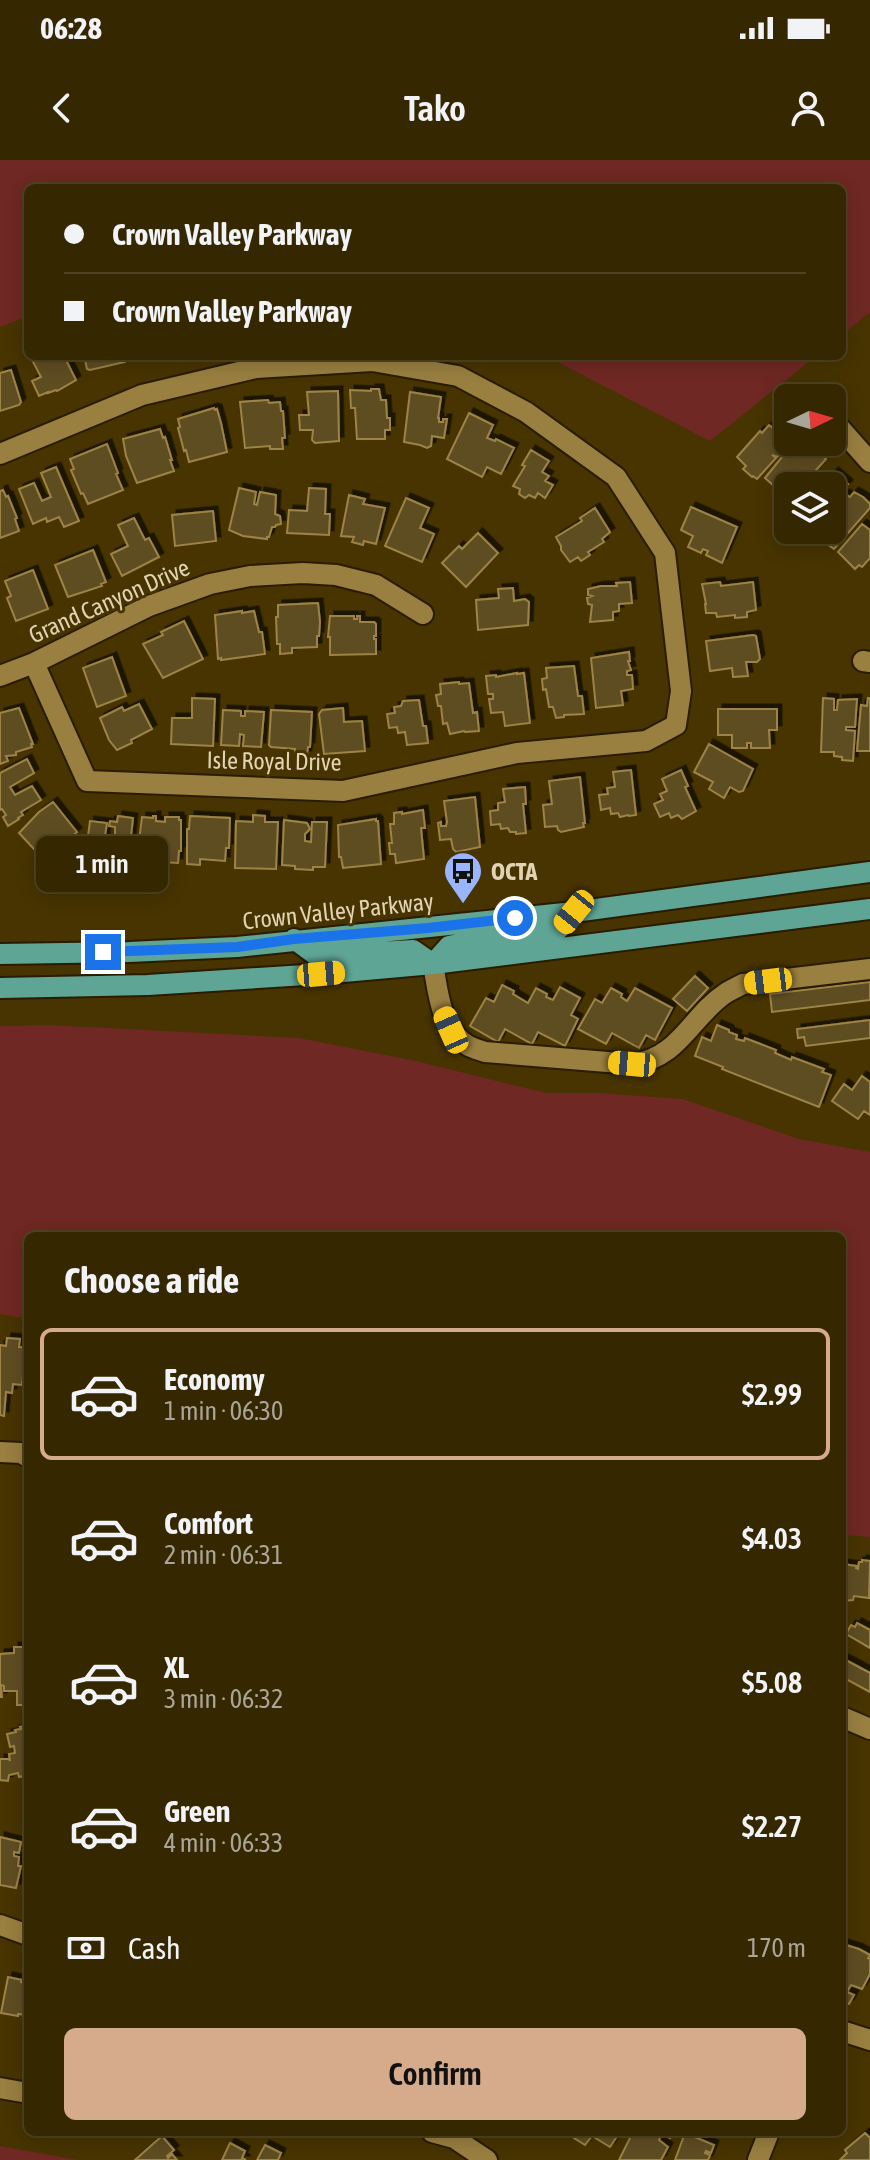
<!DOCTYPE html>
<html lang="en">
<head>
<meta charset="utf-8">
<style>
	:root { --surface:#352700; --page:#40330f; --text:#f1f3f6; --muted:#aaa599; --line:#4f4422; --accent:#d6ab8b }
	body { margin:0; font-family:"Asap Condensed",sans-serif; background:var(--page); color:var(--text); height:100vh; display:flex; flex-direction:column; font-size:30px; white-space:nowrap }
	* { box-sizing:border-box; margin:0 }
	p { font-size:26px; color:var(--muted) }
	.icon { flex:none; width:44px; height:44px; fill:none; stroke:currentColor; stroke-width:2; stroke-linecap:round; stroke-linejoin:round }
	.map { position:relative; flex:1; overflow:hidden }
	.details { position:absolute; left:24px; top:1072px; width:822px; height:904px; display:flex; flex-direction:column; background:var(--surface); border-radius:12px; box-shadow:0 4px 20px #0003,0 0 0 2px var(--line) }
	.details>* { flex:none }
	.guide { position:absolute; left:24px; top:24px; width:822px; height:176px; border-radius:12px; box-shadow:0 4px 20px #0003,0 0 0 2px var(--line); display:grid; align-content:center; height:176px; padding:0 40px; background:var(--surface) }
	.needle { width:52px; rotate:85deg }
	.fabs { position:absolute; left:774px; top:224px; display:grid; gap:16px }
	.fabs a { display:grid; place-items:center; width:72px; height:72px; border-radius:12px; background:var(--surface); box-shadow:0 4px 20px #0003,0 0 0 2px var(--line); font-size:40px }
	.end { position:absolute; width:36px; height:36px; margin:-18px; border:10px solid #1a73e8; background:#fff; box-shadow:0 0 0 4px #fff }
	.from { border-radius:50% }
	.bubble { position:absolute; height:56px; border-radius:12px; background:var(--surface); box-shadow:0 4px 20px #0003,0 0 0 2px var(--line); font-size:26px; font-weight:600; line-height:56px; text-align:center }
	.car { position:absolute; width:24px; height:48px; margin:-24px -12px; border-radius:10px; box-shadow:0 0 6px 2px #0007; background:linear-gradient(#f5c518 24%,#345 0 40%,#f5c518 0 76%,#345 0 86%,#f5c518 0) }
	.guide b { display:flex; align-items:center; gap:28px; height:76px; font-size:30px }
	.guide b+b { border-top:2px solid var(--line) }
	.guide i { width:20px; height:20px; background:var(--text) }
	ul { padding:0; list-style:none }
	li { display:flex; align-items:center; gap:24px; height:132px; margin:0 16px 12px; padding:0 24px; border:4px solid transparent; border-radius:12px }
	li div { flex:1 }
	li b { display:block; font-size:30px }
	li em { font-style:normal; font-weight:600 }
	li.active { border-color:var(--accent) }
	li>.icon { width:72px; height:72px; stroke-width:1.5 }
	h2 { padding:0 40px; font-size:36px; line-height:96px }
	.pay { display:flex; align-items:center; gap:20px; height:88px; padding:0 40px; font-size:30px }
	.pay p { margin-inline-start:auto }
	.button { display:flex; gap:16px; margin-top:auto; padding:16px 40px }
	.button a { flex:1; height:92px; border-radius:12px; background:var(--accent); color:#111; font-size:32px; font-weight:600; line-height:92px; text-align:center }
	.status { display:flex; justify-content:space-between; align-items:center; height:56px; padding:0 40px; background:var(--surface); direction:ltr }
	.status svg { height:22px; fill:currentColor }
	header { display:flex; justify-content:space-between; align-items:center; height:104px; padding:0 40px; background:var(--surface); font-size:36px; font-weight:600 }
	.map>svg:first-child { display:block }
	.green { fill:#6f2823 }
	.building { fill:#5f4d21; stroke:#9d8345; stroke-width:2; filter:url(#shadow) }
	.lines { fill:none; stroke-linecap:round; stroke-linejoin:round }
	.minor-casing { stroke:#291c00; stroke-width:24 }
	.major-casing { stroke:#291c00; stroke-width:24 }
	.minor { stroke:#997f40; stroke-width:20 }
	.major { stroke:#5fa595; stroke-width:20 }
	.route { stroke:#1a73e8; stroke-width:10 }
	.labels { text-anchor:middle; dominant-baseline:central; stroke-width:6; stroke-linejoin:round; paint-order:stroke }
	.street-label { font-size:24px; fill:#e1d3b4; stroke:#473400 }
	.poi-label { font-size:24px; font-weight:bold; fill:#e1d3b4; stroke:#473400; text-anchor:start }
</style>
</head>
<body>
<div class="status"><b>06:28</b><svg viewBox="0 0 49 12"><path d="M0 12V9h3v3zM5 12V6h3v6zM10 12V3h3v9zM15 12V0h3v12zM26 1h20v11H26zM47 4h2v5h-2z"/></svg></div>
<header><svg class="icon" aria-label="back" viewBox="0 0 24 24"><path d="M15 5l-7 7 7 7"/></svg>Tako<svg class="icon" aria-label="person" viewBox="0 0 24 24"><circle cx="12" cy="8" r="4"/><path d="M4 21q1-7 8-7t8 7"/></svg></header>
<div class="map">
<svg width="870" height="2000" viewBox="0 0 870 2000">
	<defs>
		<filter id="shadow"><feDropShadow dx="4.5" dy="-4.5" stdDeviation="0" flood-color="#0009"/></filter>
	</defs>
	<rect width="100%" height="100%" fill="#473400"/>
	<!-- green -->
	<path class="green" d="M0,0H870V152L842,175V28H28V156L0,167Z
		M546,196H816L710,281Z
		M49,865L299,878L416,901L546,933H598L683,939L799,979L870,992V1377L842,1375V1076H28V1159L0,1154V866Z
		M0,1986L78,2000H0Z"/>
	<!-- building -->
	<path class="building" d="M30,196H64L76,220L57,231L56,230L48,233V232L39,236L32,221L41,217Z
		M84,196H126V199L125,202L90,210L87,209Z
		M11,210L21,242L19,245L0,251V213Z
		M371,229H379L381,240H386L387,258H390V270H385V279H357L355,248H351L350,230L371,231Z
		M338,231L339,281L315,283L312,280L313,270H300L299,255H309L307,232Z
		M410,232L441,237L438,258H439V262H443V259H447L444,278L432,276L431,286L427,288L420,285L404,282Z
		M268,240L269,243L280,242L281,251H283L285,278H282L283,289H270V286L245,288L240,242Z
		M214,248L215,250L217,249L221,263L227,292L189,302L186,290L184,291L178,268L180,267L178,259Z
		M469,253L493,265L487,278L495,281L496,279L514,288L501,314L487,307L482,317L447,299Z
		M782,263L788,271V282H790L777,297L772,295L776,298L757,319L753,316L752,317L743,309L746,306L737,297L760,271L762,273L769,265L773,268L776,264L779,266Z
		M160,269L163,278L165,277L172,300H170L174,311L137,323L126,296L123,279Z
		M794,282H806L809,284L802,293L804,295L811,287L826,299L807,320L800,314L798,316L806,322L802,326H788V342L785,345L776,337L778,335L773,330L775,327L765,318Z
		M107,284L118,313L116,314L123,330L88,344L83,333L81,334L71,310L74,309L70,299Z
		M531,290L549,301L542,312L549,316L545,321L553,325L545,338L538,333L535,338L529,335L525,338L519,334L520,329L513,326L525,306L522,305Z
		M56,307L79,361L64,367L59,357L47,362L46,358L33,364L19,329L34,323L42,341L51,337L41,313Z
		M834,312L848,324L832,341V326H824L823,324Z
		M239,328L256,332L254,344L257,345L260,332L276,335L275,354L280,356L281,364L276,365L275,367H272L269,377H267V379L243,376L229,370Z
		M309,328L326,329L325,354H330L329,375L287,373L289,350L307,351Z
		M3,330L6,337L8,336L17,358L15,359L19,371L0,378V331Z
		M854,332L863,337L870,344V348L834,389L820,379L824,375L818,370H832V348L845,334L850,337Z
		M349,335L365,339L363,344L385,348L376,384L364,381L363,385L352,382L354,377L341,376Z
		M406,338L429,348L420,368L434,374L422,402L385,386Z
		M691,347L737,367L722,403L706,395L708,391L703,389L701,393L688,387L693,376L681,370Z
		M595,348L610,372L602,379L604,382L588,392L590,395L581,401L578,397L570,402L561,390V386L556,377L582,361L580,358Z
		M213,351L216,381L175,386L172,355Z
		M134,358L145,380L149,378L159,397L122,416L111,394L128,386L118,365Z
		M862,364L870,370V398L862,407L859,405L855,409L838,392Z
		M478,373L498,393L466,427L442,403L459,386L462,389Z
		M93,390L106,422L101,424L102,426L68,437L55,405Z
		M33,410L48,449L16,461L7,438L11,436L5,421Z
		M630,422L632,443L619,444V451L613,452V460L590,462L592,445L588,444L587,438L592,436L588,435V429L601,426H617L616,423Z
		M720,422L721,426L753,422L756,450L747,452V457L735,458V455L717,457L716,453H706L705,444H706L702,424Z
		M513,428L514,441L525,439L529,442L528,465L478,470L476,440L499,438L498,429Z
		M318,443L320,462L319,476H317V487L292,488V493L280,494V484H277L276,457H278V445Z
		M242,451V453L254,451L259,472H262L265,494L221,500V498L218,499L215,455Z
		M330,456H354V459H357V456H360V462H374L376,464V476H374V479H376V494L330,495V477H328Z
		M184,461L203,499L163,518L143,484L163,475L161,472Z
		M753,475L756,476L760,499L757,502H746L748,516L733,517L732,508L710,511L706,481Z
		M629,492L630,501H628L631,510L627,511V515H632L633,529L621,531L623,545L596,548L591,498Z
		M112,497L126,536L97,547L83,508Z
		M574,506L578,536H582L584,554L564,555V557L556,558L553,547H549L546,529L543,530L542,519L547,518L546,508Z
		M517,513V514L524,513L530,563L505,566L503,552L491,553L489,539H493V534H488L486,516L496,515V517Z
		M459,522V524L469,523L473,553L477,552L479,571L465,572L464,571L450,574L447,563L443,564L441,546H438L436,535L441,534L440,524Z
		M192,538L215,539L213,586L171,584L172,558H192Z
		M823,538L834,539V550H837L838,540L857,539L855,567H846V570L855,571L853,601L842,600V597L834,596V592H821Z
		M868,538H870V591H857L861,545L867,546Z
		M419,540L423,566H426L428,583L407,585L405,572L398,573L397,567L389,568L387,554L395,553L394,547L401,546L403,541Z
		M139,544L152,569L131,580L132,583L117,590L109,580L100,558L122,547L124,551Z
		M19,548L33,584H31L32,587L16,592V595L6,596L8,601L0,604V553Z
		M343,548L344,562L362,561L365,591L324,594L319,554L322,550Z
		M718,549H777V570H769L770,588H751V583H747V588H732V575H718Z
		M223,550L241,551V556H245V551L264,552L261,587L243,586L244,575L240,574L239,586L221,585Z
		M271,550L312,552L310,587H308L307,595H295V589L271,587L269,585Z
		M709,584L753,609L743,631L739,632L730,627L724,638L709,629L713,622L694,612Z
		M27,599L34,613L10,627L15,635L32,626L41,640L21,652L23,655L18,658L19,659L8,666L3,657L6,655L2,649L0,650V613Z
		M631,610L636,655L629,656L628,655L620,657L618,653L611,654L610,648L601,650L599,635L608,634L607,628L615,627L613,612Z
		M681,610L688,626L685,627L696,651L682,659L678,655L671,658L669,653L660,657L654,644L663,640L660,634L667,631L662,619Z
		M580,617L585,663H583L584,667L561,672L558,670L557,666L545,667L543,645L552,644L549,621Z
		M525,627L526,644H523L526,673L516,674V672H510L508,668L501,669L500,664L491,665L490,651L498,650V643L505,642L503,629Z
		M475,637L480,687L456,692L453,689L451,679L440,680L438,663L441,662V666H446L447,662L444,641Z
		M53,642L77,672L71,677L73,679L45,701L19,673L39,652Z
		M423,650L425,668H421L424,699L396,703L395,694H390L389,683H392L390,664H394V653L402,652V654Z
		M253,655L265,656V662H278L276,709L235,708L236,661L253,662Z
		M118,656L133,658L128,703L116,702V706L96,703L97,699L85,698L90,661L107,663L104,682L115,683V667L109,666L110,661L117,662Z
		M153,656H156V661L165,662V657H179V660H181V691H179L178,703L140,701V689H138L142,657L153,658Z
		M190,656L230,658L229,688H226L225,701L200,699V705L187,704V669H189Z
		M376,659V661H378L381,704L343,708L341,697H339L338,665Z
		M284,660L307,663L310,669L305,674V681L311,682L312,662H327L325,707H313V710L295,709V706L282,705Z
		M695,816L708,828L687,851L673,839Z
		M870,822V840L772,852L770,834Z
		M502,825L514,831L513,834L528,843L536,828L547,834L546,837L553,840L560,827L580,838L571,855L578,859L565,886L538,872L532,884L505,869L498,882L470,866L486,838L494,842Z
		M611,828L622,834L621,837L627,841L635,828L672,848L655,880L646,875L639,888L612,873L606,884L578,869L595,839L602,843Z
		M870,860V878L806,886L804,877L798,878L797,869Z
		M717,865L729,870V872L737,875L736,879L744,881L745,878L776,890L775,893L791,900L792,897L824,909L822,912L831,915L819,947L722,909L723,907L695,896L702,877L711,881Z
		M862,916L870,922V955L864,951L858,959L832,941L844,924L852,930Z
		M7,1178L20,1179L19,1187L28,1188V1196H25L22,1225L13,1224L12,1233L6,1232L4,1256L0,1255V1185L6,1186Z
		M862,1400L870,1401L869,1438L854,1436L853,1440L842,1441V1404L857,1406L856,1408L858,1409L859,1402H862Z
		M857,1463L870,1470V1488L846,1474L851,1465L855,1467Z
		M14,1487H28V1545H17V1531H4V1526L1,1525L2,1537H0V1494L14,1493Z
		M842,1498L870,1513V1532L842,1517Z
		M28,1565V1615L19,1617L18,1613L9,1615L8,1621L0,1620V1599H9L10,1601L9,1594L15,1593L14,1586L10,1587L7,1574L16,1572L15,1570L21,1569L20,1567Z
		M0,1677L21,1682L19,1693L14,1692V1696L19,1697L18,1706H21L16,1728L0,1725Z
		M843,1784L859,1789L870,1795L868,1798L870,1799V1814L862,1829L851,1825L847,1832L854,1835L849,1844L842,1840Z
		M8,1817L22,1820L21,1822L28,1824V1862H25L26,1855L18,1854V1856L1,1853Z
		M620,1972L610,1987L592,1976L585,1985L574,1978L576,1972Z
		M633,1972H672L670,1978L662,1974L659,1980L668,1987L661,2000H619Z
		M685,1973L714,1985L711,1993L706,1991L705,1993L710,1995L708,2000H675Z
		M865,1973L870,1978V2000H840L847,1993L845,1990Z
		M162,1976L174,1990L167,1996L168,1998L172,1994L177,2000H135Z
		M230,1983L245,1991L242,1998L246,2000H222Z
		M265,1985L281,1993L278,2000H257Z"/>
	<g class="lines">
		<!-- minor casing -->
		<g class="minor-casing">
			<path id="minor" d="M832,259L870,302
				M0,294L142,235L256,208L372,201L458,216L526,252L616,317L665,393L681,531L676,565L646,581L517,593L343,631L87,621L34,503
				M863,501L870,502
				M0,516L34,503L149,446L210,424L250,416L303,413L336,415L376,425L423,454
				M433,804C438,831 440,868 467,885C472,888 479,890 485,892L632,904C679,899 691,856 726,833C731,830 737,827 743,824L870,809
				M0,1292L21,1293L28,1297
				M842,1557L870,1569
				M0,1765L28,1775
				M842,1871L870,1880
				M0,1928L28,1933
				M432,1972L454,1978L487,2000
				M758,2000L769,1972"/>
		</g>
		<!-- major casing -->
		<g class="major-casing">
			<path id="major" d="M294,779L317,796L413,790L433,804
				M0,794L129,792L237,787L574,752L870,712
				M433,804L449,786L478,780L559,769L574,752
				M0,828L148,825L321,814L433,804L870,749"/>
		</g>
		<!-- minor -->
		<use href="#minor" class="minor"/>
		<!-- major -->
		<use href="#major" class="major"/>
	</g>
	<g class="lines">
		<!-- route -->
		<path class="route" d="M103,792L237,787L294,779L428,768L515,758"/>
	</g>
	<!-- icons -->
	<defs>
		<g id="bus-pin" transform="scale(2)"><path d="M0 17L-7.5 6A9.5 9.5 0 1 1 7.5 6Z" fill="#98b5fd" stroke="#473400"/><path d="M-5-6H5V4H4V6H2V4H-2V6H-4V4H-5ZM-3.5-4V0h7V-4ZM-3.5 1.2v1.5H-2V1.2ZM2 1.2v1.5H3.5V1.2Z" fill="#111"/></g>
	</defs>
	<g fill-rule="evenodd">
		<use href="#bus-pin" x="463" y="711"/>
	</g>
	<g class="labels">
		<!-- street labels -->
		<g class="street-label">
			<text transform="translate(109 441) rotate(-24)">Grand Canyon Drive</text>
			<text transform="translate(274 601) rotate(1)">Isle Royal Drive</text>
			<text transform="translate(338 751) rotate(-6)">Crown Valley Parkway</text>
		</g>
		<!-- poi labels -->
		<g class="poi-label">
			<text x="491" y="711">OCTA</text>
		</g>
	</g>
</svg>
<div class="fabs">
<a><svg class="needle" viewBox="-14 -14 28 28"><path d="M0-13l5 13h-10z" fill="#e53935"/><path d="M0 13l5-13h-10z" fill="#aaa599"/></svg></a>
<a><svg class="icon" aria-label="layers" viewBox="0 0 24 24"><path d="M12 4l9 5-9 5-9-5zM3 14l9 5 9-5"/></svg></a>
</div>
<i class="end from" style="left:515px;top:758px"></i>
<i class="end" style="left:103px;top:792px"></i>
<div class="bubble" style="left:36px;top:676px;width:132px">1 min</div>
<i class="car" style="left:574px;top:752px;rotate:219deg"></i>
<i class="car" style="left:321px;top:814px;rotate:85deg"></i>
<i class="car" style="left:768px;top:821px;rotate:263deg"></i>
<i class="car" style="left:451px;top:870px;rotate:336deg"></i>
<i class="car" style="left:632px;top:904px;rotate:275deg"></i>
<div class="guide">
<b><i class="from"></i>Crown Valley Parkway</b>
<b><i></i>Crown Valley Parkway</b>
</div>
<section class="details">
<h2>Choose a ride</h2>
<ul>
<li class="active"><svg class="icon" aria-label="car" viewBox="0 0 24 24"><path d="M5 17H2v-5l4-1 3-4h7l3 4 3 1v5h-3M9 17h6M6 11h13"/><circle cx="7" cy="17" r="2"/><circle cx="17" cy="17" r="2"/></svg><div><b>Economy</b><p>1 min · 06:30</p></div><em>$2.99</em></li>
<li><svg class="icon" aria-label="car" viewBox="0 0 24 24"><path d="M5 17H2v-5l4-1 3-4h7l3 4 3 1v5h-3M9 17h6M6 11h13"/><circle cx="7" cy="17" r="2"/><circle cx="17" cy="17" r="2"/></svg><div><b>Comfort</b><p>2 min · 06:31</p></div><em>$4.03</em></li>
<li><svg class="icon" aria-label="car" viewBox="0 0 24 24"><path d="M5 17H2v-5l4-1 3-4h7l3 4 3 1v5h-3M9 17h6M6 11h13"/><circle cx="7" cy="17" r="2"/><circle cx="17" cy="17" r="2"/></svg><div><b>XL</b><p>3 min · 06:32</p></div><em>$5.08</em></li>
<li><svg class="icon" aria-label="car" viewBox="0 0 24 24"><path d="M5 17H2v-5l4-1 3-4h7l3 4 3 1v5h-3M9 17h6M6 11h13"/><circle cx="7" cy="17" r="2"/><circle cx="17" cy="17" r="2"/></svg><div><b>Green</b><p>4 min · 06:33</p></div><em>$2.27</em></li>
</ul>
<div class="pay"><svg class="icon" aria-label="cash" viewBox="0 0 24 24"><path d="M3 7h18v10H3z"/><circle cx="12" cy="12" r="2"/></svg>Cash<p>170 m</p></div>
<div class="button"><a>Confirm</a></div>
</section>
</div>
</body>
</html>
